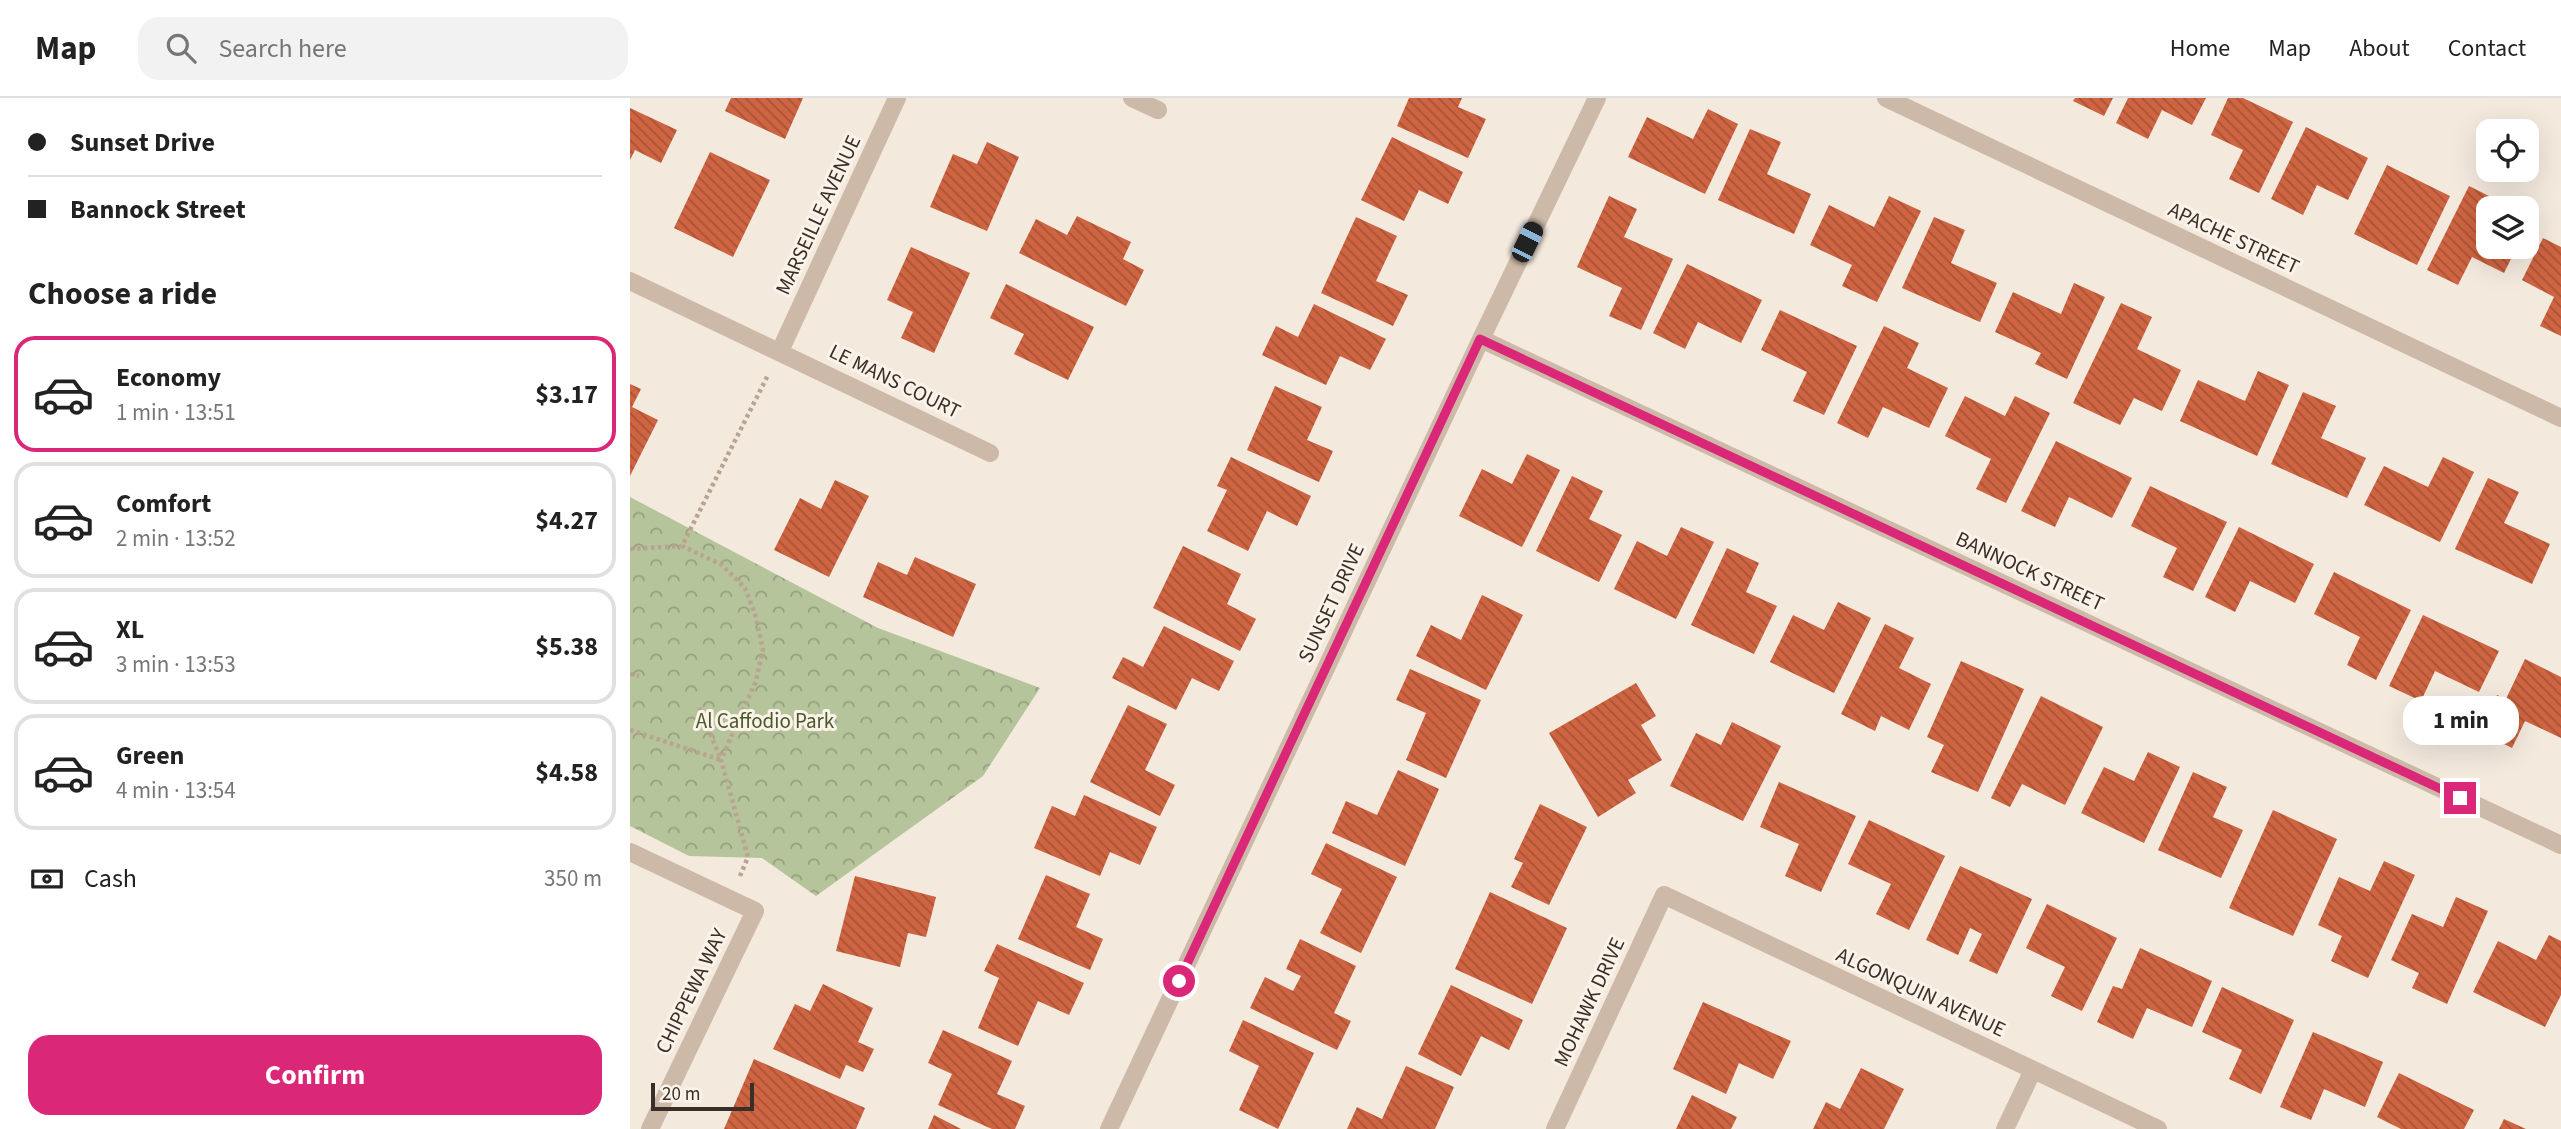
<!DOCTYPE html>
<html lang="en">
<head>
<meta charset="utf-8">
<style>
	:root { --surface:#fff; --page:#f2f2f2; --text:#222; --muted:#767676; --line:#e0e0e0; --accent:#db2777 }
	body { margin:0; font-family:"Source Sans 3",sans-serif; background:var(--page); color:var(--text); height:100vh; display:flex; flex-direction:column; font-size:26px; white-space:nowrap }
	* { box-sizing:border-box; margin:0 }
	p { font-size:23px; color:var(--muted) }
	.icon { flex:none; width:38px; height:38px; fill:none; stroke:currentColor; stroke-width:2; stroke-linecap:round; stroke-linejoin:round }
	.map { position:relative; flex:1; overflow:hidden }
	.side { display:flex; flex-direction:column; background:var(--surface); width:630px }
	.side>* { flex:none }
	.hud { display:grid; align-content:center; height:154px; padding:0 28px; background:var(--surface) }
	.fabs { position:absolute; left:1846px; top:21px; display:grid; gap:14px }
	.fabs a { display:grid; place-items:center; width:63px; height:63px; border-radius:14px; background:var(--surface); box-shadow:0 7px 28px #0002; font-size:35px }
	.scale { position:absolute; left:21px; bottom:18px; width:103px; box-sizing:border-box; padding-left:7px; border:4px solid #392e28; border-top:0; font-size:19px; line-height:24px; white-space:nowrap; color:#392e28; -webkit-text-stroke:5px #fbf3e9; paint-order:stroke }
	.end { position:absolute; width:32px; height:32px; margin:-16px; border:9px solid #db2777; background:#fff; box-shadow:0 0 0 4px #fff }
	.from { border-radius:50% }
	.bubble { position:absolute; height:49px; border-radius:21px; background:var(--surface); box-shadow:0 7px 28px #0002; font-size:23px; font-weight:700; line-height:49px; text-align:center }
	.car { position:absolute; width:21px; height:42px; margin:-21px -10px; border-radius:9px; box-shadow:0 0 5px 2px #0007; background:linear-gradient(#222 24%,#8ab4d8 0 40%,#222 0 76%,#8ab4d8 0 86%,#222 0) }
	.hud b { display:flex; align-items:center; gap:24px; height:66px; font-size:26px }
	.hud b+b { border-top:2px solid var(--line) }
	.hud i { width:18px; height:18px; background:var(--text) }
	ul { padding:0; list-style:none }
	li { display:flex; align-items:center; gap:21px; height:116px; margin:0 14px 10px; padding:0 14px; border:4px solid var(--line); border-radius:21px }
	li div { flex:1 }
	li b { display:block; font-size:26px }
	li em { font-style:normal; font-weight:700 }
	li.current { border-color:var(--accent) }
	li>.icon { width:63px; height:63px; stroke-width:1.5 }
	h2 { padding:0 28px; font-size:32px; line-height:84px }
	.pay { display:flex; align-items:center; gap:18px; height:77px; padding:0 28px; font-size:26px }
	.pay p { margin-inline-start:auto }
	.button { display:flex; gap:14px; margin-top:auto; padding:14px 28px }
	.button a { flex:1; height:80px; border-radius:21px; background:var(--accent); color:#fff; font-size:28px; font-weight:700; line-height:80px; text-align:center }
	header { display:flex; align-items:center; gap:42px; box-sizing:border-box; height:98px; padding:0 35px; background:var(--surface); border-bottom:2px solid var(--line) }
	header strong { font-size:33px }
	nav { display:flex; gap:38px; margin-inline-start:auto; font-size:24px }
	.search { width:490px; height:63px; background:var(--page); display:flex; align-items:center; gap:18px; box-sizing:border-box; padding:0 24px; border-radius:21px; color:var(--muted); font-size:26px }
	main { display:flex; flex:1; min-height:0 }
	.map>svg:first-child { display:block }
	.forest { fill:url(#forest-crowns) }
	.building { fill:url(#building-back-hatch) }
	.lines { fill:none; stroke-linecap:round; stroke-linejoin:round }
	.path { stroke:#b9a391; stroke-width:4.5; stroke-dasharray:3.5 3.5; stroke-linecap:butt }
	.minor { stroke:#cdb9a7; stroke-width:18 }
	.route { stroke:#db2777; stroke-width:9 }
	.labels { text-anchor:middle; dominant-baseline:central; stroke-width:6; stroke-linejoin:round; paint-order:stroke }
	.street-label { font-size:21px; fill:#392e28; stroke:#fbf3e9 }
	.park-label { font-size:21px; fill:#48592a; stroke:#fbf3e9 }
</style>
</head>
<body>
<header>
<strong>Map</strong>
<div class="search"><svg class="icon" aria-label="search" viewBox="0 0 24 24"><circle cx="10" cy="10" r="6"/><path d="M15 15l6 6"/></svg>Search here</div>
<nav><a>Home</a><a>Map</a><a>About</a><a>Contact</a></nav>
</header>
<main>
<section class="side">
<div class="hud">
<b><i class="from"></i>Sunset Drive</b>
<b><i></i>Bannock Street</b>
</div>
<h2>Choose a ride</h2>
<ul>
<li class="current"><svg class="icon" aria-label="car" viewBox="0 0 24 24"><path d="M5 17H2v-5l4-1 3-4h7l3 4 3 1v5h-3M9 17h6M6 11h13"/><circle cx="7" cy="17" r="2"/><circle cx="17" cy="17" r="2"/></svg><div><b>Economy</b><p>1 min · 13:51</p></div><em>$3.17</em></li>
<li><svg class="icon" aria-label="car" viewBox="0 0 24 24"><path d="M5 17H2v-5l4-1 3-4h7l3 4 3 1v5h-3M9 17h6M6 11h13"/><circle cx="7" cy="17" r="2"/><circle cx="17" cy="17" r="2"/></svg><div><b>Comfort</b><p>2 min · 13:52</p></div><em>$4.27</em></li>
<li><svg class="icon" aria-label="car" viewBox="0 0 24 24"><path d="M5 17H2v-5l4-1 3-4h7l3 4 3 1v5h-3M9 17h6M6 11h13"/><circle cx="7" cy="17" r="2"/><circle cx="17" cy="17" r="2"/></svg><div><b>XL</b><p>3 min · 13:53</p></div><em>$5.38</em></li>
<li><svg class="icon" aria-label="car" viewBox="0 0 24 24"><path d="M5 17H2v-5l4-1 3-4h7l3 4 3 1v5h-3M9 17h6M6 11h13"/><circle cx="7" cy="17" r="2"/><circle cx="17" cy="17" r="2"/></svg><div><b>Green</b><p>4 min · 13:54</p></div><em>$4.58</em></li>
</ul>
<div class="pay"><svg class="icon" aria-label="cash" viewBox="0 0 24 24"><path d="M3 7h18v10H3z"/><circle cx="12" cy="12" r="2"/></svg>Cash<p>350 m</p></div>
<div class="button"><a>Confirm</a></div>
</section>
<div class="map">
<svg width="1931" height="1031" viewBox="0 0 1931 1031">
	<defs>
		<pattern id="forest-crowns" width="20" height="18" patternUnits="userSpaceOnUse" patternTransform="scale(1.75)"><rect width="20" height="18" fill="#b6c49b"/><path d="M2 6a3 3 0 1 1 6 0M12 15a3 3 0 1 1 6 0" fill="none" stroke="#95a07e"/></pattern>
		<pattern id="building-back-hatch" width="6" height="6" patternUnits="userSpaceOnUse" patternTransform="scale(1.75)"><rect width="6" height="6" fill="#ce6441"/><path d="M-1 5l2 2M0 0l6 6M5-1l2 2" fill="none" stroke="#a85336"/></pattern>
	</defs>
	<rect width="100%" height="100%" fill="#f4e9dd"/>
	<!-- forest -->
	<path class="forest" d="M0,399L248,530L410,590L353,678L186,798L132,760L59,758L0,728Z"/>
	<!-- building -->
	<path class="building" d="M101,0H173L155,41L95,13Z
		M779,0H832L828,9L856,21L838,60L767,28Z
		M1445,0H1483L1474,18L1443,3Z
		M1498,0H1576L1562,27L1532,12L1518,41L1486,25Z
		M1598,0H1613L1663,24L1629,95L1599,81L1613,52L1581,37Z
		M0,10L47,32L31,65L5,52L0,62Z
		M1078,11L1108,26L1075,96L998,59L1017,19L1063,41Z
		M1676,29L1738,60L1718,102L1687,87L1673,117L1641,101Z
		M1120,31L1151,44L1137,76L1181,96L1164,136L1088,102Z
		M762,39L833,74L818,106L789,92L774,123L731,102Z
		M357,44L389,59L357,133L300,109L323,56L347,66Z
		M80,54L140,82L103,159L44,130Z
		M1757,67L1820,98L1787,167L1724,136Z
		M1839,88L1883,110H1858V149H1887L1874,175L1842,159L1828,187L1797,172Z
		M979,98L1007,111L994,139L1043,161L1011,232L979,218L992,190L947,169Z
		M1259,98L1291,113L1247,204L1212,188L1222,167L1180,147L1199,107L1244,129Z
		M447,118L501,144L493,161L514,172L496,208L389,155L406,121L437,137Z
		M726,119L767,138L746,183L778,197L763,228L691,195Z
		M1304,119L1335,132L1321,165L1367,185L1350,224L1272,190Z
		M1913,140L1931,149V238L1910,228L1924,199L1892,182Z
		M281,149L340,175L304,255L271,240L283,214L257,202Z
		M1057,166L1132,202L1111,245L1068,224L1055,251L1023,235Z
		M1444,185L1475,199L1437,281L1405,266L1411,255L1365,234L1383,194L1431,216Z
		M376,186L464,229L438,282L384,256L394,236L360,220Z
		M1491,205L1522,219L1507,251L1551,272L1532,313L1504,300L1490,327L1443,305Z
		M684,206L756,241L740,272L710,258L696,287L632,257L646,228L668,239Z
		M1150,212L1227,248L1194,317L1163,303L1177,274L1131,252Z
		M1254,228L1289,245L1277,270L1318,290L1299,330L1253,309L1238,340L1207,325Z
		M1628,273L1659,287L1627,358L1550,323L1568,282L1615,303Z
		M0,286L11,291L2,309L28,322L0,378Z
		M645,288L692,309L677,342L703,353L689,384L617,352Z
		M1673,294L1706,308L1691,340L1736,360L1717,400L1641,366Z
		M1335,298L1375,318L1385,298L1420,315L1376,405L1346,391L1361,361L1315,338Z
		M1426,343L1502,380L1482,420L1439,399L1425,429L1391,413Z
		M897,356L930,372L892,449L829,418L852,371L882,386Z
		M601,359L681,398L667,428L637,413L618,453L577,433L597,392L587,388Z
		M1813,359L1844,374L1810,444L1734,407L1754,368L1798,389Z
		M942,378L973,393L959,421L992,437L969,484L906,453Z
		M1858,380L1889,394L1874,425L1920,446L1902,486L1825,451Z
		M205,382L239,398L199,479L144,452L170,400L191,411Z
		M1520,388L1597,424L1563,493L1533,479L1547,450L1501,428Z
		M1051,429L1084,444L1046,521L984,491L1007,443L1037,458Z
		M1609,429L1684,466L1665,505L1620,483L1605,514L1575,499Z
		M553,448L611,476L597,506L626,521L610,553L523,510Z
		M1097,450L1129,465L1116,494L1147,508L1124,556L1061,527Z
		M285,459L346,486L323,539L233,499L248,464L277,477Z
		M1704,474L1781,512L1746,582L1717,567L1730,539L1684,516Z
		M852,497L893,517L856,592L786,558L801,527L831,542Z
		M1208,504L1241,520L1204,595L1140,564L1163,517L1194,532Z
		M1793,517L1869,553L1849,594L1805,573L1791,603L1759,588Z
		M1255,526L1284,540L1269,570L1301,586L1279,632L1251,618L1245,633L1211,616Z
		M534,528L604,563L589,593L562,580L546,612L482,580L493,559L513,569Z
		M1895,561L1931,579V640L1895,623L1882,650L1849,633L1867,597L1876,601Z
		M1331,563L1394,591L1348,694L1301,674L1314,647L1297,639Z
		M780,571L851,602L816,680L776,662L796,615L766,602Z
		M1006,585L1026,618L1011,627L1032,662L998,682L1006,695L968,719L919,635Z
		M1411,598L1473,629L1435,707L1392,686L1380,709L1361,700Z
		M498,607L537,626L515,672L545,687L530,718L460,684Z
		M1102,624L1151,648L1113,723L1040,688L1066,635L1091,647Z
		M1518,654L1550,669L1514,745L1451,715L1474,669L1504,683Z
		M768,672L809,691L775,768L702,735L716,703L747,717Z
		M1563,674L1597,689L1583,719L1613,732L1591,780L1528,752Z
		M1149,684L1226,718L1191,794L1155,778L1169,746L1130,729Z
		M454,697L527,729L510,767L480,754L470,778L404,750L422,708L445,718Z
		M910,706L957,729L919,807L881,789L893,765L884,761Z
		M1643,712L1707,741L1663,838L1599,810Z
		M1239,722L1315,758L1279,832L1246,816L1261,786L1218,766Z
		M696,745L767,779L731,855L690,835L712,791L681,776Z
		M1754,763L1785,777L1738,880L1701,863L1712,838L1688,827L1709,779L1740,793Z
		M1330,768L1402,801L1367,876L1339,863L1352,836L1340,830L1328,857L1296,842Z
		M416,777L460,796L446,829L473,841L460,872L388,841Z
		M225,778L306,799L296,839L278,835L270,869L206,853Z
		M860,794L937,830L902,906L825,871Z
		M1826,799L1858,813L1817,906L1782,890L1789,875L1761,862L1782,816L1813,829Z
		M1417,806L1487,840L1452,913L1421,898L1435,869L1396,850Z
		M1919,837L1931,843V897L1915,929L1843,894L1868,843L1906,862Z
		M670,841L726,868L704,915L721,923L707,952L620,910L635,879L663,893L671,878L656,871Z
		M367,846L454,885L439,917L408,903L388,948L348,930L369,880L354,873Z
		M1510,850L1582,883L1562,929L1517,910L1503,941L1467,924L1483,888L1492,891Z
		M193,886L243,910L228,944L244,951L233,974L216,967L210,981L143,951L165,906L180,913Z
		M821,887L893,922L879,952L851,938L831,978L788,956Z
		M1592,889L1664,922L1631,996L1599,981L1612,952L1572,934Z
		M1073,904L1161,943L1143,981L1109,965L1096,996L1043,971Z
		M613,922L684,955L648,1031L609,1012L629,968L599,953Z
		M313,932L382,963L367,996L395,1008L385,1031H362L308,1007L322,976L298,965Z
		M1683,934L1753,964L1735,1009L1694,991L1681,1022L1650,1009Z
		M124,961L235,1010L226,1031H94Z
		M776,968L824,989L805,1031H717L727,1009L752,1021Z
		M1231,970L1274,991L1254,1031H1183L1196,1004L1210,1011Z
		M1769,975L1844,1012L1834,1031H1771L1747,1019Z
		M1062,997L1107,1019L1101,1031H1046Z
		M304,1017L331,1031H298Z
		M1874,1021L1896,1031H1869Z"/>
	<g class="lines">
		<!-- path -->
		<path class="path" d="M0,451L51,448
			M0,576L9,578
			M69,610L91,661
			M0,632L91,662
			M110,778L118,759L91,662L126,583L133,551L125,516L115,490L92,467L52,448L138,277"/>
		<!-- minor -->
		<path class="minor" d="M502,0L528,12
			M1256,0L1931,320
			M0,183L360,355
			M851,241L1931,747
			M150,253L267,0
			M0,754L125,813L20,1031
			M479,1031L851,241L967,0
			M925,1031L1034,797L1528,1031
			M1375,1031L1403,972"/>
	</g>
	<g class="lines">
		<!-- route -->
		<path class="route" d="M549,883L850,241L1830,700"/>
	</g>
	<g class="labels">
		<!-- street labels -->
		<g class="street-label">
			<text transform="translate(188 117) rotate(-65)">MARSEILLE AVENUE</text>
			<text transform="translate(1604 140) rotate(25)">APACHE STREET</text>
			<text transform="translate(265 283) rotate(26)">LE MANS COURT</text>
			<text transform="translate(1400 473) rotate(25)">BANNOCK STREET</text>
			<text transform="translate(701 505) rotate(-65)">SUNSET DRIVE</text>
			<text transform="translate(61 893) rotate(-64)">CHIPPEWA WAY</text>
			<text transform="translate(1291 894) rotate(25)">ALGONQUIN AVENUE</text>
			<text transform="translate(959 904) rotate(-65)">MOHAWK DRIVE</text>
		</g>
		<!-- park labels -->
		<g class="park-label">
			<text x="135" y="623">Al Caffodio Park</text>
		</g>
	</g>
</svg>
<div class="fabs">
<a><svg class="icon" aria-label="locate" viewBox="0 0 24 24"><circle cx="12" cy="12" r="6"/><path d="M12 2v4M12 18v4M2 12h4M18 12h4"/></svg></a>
<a><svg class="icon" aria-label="layers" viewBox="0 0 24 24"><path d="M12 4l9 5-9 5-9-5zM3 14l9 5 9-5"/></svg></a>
</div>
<div class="scale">20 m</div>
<i class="end from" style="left:549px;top:883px"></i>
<i class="end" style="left:1830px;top:700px"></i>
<div class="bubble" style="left:1773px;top:598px;width:116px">1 min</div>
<i class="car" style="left:897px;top:144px;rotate:26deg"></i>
</div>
</main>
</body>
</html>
